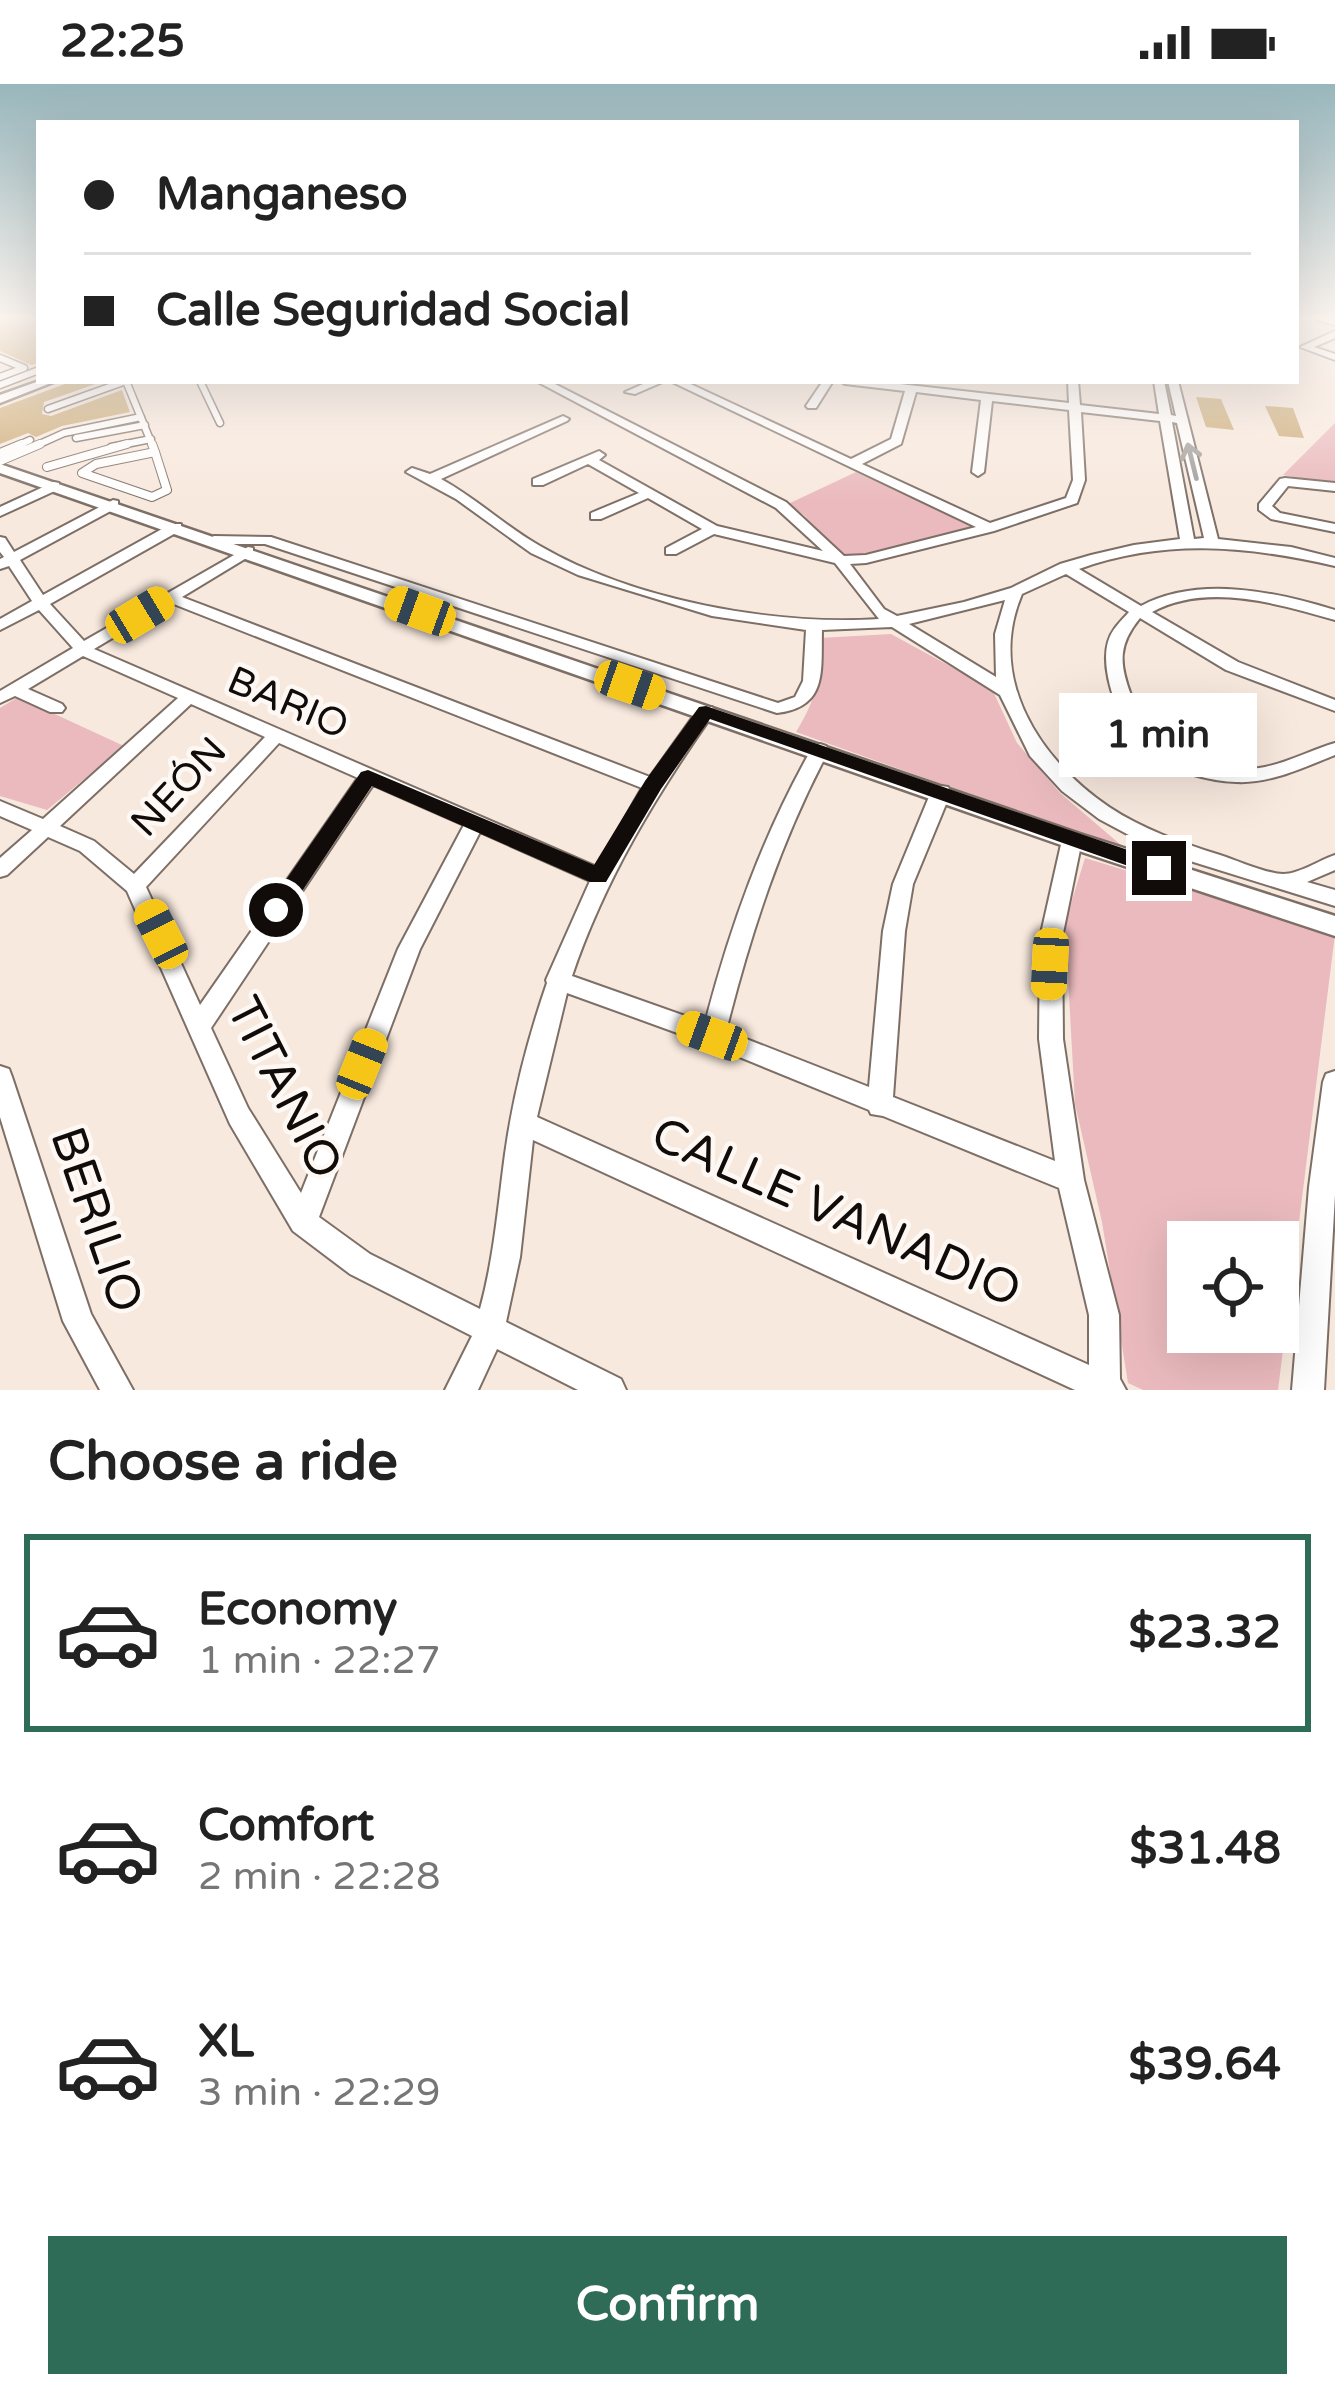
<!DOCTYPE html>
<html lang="en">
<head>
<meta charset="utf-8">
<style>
	:root { --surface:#fff; --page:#f2f2f2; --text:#222; --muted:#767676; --line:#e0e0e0; --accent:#2f6c58 }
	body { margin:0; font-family:"Varela Round",sans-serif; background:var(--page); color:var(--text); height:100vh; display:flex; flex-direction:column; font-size:45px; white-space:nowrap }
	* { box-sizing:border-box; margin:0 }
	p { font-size:39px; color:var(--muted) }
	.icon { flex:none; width:66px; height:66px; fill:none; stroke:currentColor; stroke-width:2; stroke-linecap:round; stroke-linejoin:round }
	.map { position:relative; height:1306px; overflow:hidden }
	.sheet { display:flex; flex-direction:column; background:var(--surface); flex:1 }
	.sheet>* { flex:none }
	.top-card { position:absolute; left:36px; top:36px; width:1263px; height:264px; border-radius:0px; box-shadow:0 12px 48px #0002; display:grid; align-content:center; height:264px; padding:0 48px; background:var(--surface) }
	.tools { position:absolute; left:1167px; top:1137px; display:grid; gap:24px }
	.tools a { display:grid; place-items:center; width:132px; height:132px; border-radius:0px; background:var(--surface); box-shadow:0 12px 48px #0002; font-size:60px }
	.end { position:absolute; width:54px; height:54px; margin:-27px; border:15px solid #110c09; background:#fff; box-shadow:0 0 0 6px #fff }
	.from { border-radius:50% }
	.bubble { position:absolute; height:84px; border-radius:0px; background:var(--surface); box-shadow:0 12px 48px #0002; font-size:39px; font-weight:800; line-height:84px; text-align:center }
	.car { position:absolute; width:36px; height:72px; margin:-36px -18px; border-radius:15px; box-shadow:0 0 9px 3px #0007; background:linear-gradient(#f5c518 24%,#345 0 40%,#f5c518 0 76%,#345 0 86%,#f5c518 0) }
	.top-card b { display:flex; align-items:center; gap:42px; height:114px; font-size:45px }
	.top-card b+b { border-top:3px solid var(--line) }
	.top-card i { width:30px; height:30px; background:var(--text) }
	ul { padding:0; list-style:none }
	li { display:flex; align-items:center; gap:36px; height:198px; margin:0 24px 18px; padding:0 24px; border:6px solid transparent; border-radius:0px }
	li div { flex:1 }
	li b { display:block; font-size:45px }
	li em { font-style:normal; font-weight:800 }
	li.selected { border-color:var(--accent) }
	li>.icon { width:108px; height:108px; stroke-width:1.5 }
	h2 { padding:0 48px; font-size:54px; line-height:144px }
	.cta { display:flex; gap:24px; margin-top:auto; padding:24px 48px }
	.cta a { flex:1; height:138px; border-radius:0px; background:var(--accent); color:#fff; font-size:48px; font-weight:800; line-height:138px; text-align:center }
	.status { display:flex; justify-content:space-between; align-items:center; height:84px; padding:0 60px; background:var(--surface); direction:ltr }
	.status svg { height:33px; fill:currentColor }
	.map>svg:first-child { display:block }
	.green { fill:#eababe; fill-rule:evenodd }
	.building { fill:#cbaa73 }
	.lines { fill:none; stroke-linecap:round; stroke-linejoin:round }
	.service-far1-casing { stroke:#7d6f66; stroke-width:9 }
	.service-casing { stroke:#7d6f66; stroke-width:10 }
	.minor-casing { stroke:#7d6f66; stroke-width:4 }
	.tertiary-casing { stroke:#7d6f66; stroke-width:5 }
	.service-far1 { stroke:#fff; stroke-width:6 }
	.service { stroke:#fff; stroke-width:8 }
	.minor { fill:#fff; fill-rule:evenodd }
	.tertiary { fill:#fff; fill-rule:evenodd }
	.oneway { stroke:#a09e9d }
	.route { fill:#110c09 }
	.labels { text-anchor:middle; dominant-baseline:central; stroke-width:9; stroke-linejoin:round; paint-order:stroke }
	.street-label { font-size:39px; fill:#110c09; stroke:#fef8f4 }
	.near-street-label { font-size:48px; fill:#110c09; stroke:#fef8f4 }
</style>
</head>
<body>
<div class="status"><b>22:25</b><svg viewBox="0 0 49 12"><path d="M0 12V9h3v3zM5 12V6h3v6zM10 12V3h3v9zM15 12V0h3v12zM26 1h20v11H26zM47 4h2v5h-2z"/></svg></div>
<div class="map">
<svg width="1335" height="1306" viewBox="0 0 1335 1306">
	<rect width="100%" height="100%" fill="#f8e9de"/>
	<!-- green -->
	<path class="green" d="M1335,339V401L1283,391Z
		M856,388L972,442L852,476L837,475L805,432L788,420Z
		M891,550L992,605L1017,659L1060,709L1128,767L796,648C815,617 824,590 820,554Z
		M18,613L124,662L47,726L0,712V624Z
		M1085,774L1335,850L1278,1306H1143L1128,1299L1102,1138L1075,1020L1065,839ZM1188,1158H1278V1248H1188Z"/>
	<!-- building -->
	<path class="building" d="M0,234H39V279L31,281L0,267Z
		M73,297H104L44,318L42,330L51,332L122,306L130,328L62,342L36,353L28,349L0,360V324Z
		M1196,313L1221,315L1234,346L1206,343Z
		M1265,322L1293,324L1304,354L1279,352Z"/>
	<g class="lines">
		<!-- service-far1 casing -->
		<g class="service-far1-casing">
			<path id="service-far1" d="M0,274L24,284L0,293
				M200,297L220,339
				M0,301L39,286
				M48,325L126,297L153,363
				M76,354L145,341
				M15,363L30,356
				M33,363L64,349L141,333
				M111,363L151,355"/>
		</g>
		<!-- service casing -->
		<g class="service-casing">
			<path id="service" d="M152,360L155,368
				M155,368L167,406L152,413L82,389L96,380Z
				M0,369L22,360
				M0,377L40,360
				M47,383L127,360"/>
		</g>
		<!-- minor casing -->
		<g class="minor-casing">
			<path id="minor" d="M1315,234L1335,235V241L1317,236Z
				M1335,247V254L1314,263L1335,270V276L1300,263Z
				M536,297H549L786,418L844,472L866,471L976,443L670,297H684L851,375L891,355L905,307L845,300L840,297H873L1069,319L1068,297H1078L1080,321L1159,330L1154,297H1164L1171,331L1176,332L1168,297H1178L1218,455L1291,463L1335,474V482C1248,462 1165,454 1079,485L1141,522C1199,491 1276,508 1335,526V536C1279,520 1207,498 1152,528L1238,578L1335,616V627L1226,586L1140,534C1118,561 1119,579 1131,611C1137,628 1145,648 1158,659C1185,682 1232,690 1265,683C1289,678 1311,666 1335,659V671C1304,683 1270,700 1236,698C1208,697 1170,687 1147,669C1123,650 1099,589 1108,558C1111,546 1121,537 1129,528L1066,490L1022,510C986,595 1040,676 1109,723C1142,745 1182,759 1220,771C1236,776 1267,790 1283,790C1299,790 1320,776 1335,771V786L1307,798L1335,806V822L1187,776L1142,758L1099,735L1062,707L1030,672L1000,611L892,543L822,546C821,587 828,623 777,629L265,460H214L207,456L214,452L271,453L778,619L795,613L803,597L806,546L712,532L578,491L531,469L456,415L406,388L412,384L430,390L563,332L569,335L567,337L441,395C476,414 505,442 540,462C633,516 773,542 879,535L835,479L714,450L676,470H666V464L702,445L648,414L601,435H591V429L639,409L588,380L543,401H533V395L599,367L605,371L599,376L717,442L823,467L776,424ZM916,308L981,316L972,388L978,392L984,388L992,317L1069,326L1073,396L1066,414L990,439L862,380L901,360ZM1081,328L1160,337L1180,455L1134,461L1091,471L1060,480L1011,504L964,518L897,532L884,525L850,480L866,479L994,447L1077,419L1085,396ZM1172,338L1177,339L1204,454L1194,455ZM1005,516L995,550L996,593L909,540Z
				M650,297H665L635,310L625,308Z
				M823,297H833L816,324H808L806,322Z
				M1285,394L1335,399V407L1288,402L1272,422L1280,429L1335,440V448L1271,435L1259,426V420L1280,395Z
				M54,398L59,399V405L0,432V423Z
				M113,416L118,417V423L20,476L43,511L171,440H181V446L50,520L84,557L248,463L253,464V470L182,513L650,693L700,623H712L715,627C656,711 605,795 572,892L705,939C730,843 762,753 811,666L820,660L826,662L829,666C781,756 751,848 726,947L869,1003L883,847L893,800L931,708L941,702L948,703L951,708L913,800L905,847L893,1013L1055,1077L1039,955L1040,854L1062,756L1065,751H1079L1082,756L1062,854L1063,955L1084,1096L1119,1231L1120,1295L1126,1306H1075L533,1056L520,1173L506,1238L621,1295L626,1306H578L497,1265L478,1306H445L472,1252L350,1190L293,1147L230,1040L127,807L80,767L48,753L7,791L0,793V774L32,746L0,732V717L43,735L178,614L83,572L28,605L62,620L65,624L62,628H50L15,612L0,619V607L73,564L39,526L0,546V535L32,517L9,482L0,485V475L4,473L0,468V453L5,454L14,468ZM171,519L642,704L597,783L94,565ZM191,620L265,653L134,790L94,757L60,742ZM279,659L358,694L200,921L146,803ZM373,701L464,741L398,865L301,1109L248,1024L211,944ZM480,748L590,797L546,896L547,899C528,954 513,1012 505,1070C498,1122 494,1174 480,1225L370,1170L319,1133L420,865ZM567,909L705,959L869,1026L871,1030L883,1032L1059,1104L1089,1231V1281L537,1033Z
				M0,982L9,985L12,993L91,1230L133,1306H100L63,1237L0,1033Z
				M1335,987V1111L1324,1306H1292L1309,1103L1323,998L1326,990Z"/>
		</g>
		<!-- tertiary casing -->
		<g class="tertiary-casing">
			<path id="tertiary" d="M39,297H56L0,319V311Z
				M0,380L1080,750L1335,832V852L1064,762L0,389Z"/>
		</g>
		<!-- service-far1 -->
		<use href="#service-far1" class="service-far1"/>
		<!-- service -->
		<use href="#service" class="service"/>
		<!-- minor -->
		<use href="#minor" class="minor"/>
		<!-- tertiary -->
		<use href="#tertiary" class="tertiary"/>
	</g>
	<!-- one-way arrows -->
	<defs><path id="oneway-shaft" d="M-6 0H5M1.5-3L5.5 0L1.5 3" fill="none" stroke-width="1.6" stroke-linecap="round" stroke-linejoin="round" transform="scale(3)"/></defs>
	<use class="oneway" href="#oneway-shaft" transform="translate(1192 377) rotate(-104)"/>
	<!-- sky -->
	<linearGradient id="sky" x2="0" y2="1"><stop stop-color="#98b6bc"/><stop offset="0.56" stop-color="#fcf5f0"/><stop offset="1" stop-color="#fcf5f0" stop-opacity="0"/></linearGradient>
	<rect width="1335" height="417" fill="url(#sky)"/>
	<!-- route -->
	<path class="route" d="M706,622L1166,779L1170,784L1166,790H1151L710,635L661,705L606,798H590L372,702L285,833H268L265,826L361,688L368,686L594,781L645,697L699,623Z"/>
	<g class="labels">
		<!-- street labels -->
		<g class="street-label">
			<text transform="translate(288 619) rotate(23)">BARIO</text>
			<text transform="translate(179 703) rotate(-47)">NEÓN</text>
		</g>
		<!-- near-street labels -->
		<g class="near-street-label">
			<text transform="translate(284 1004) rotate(63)">TITANIO</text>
			<text transform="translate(836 1129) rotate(24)">CALLE VANADIO</text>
			<text transform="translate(96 1136) rotate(71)">BERILIO</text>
		</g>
	</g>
</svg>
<div class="tools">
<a><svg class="icon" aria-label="locate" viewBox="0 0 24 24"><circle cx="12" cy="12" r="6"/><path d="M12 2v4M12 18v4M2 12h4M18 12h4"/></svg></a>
</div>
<i class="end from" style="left:276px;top:826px"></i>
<i class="end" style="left:1159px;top:784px"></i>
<div class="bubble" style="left:1059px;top:609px;width:198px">1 min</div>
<i class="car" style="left:420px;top:527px;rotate:290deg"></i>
<i class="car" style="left:140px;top:531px;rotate:59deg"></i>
<i class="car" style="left:630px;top:601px;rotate:109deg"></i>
<i class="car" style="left:161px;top:850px;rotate:333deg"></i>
<i class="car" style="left:1050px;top:880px;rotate:183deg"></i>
<i class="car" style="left:712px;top:952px;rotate:290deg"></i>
<i class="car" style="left:362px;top:980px;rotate:22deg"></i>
<div class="top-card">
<b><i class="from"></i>Manganeso</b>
<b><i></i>Calle Seguridad Social</b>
</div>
</div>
<section class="sheet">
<h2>Choose a ride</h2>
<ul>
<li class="selected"><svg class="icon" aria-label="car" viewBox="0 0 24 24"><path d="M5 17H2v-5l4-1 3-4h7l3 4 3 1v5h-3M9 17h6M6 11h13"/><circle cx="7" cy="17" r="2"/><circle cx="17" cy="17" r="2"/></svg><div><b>Economy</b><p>1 min · 22:27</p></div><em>$23.32</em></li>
<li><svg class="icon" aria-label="car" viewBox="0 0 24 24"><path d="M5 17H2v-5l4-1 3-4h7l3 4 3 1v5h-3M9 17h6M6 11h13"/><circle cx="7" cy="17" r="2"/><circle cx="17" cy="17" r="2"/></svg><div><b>Comfort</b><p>2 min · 22:28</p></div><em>$31.48</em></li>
<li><svg class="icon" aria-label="car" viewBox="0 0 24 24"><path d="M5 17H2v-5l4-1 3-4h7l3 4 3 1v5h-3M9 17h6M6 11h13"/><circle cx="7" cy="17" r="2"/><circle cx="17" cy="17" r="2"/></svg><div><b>XL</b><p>3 min · 22:29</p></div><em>$39.64</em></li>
</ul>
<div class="cta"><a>Confirm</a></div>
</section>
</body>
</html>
